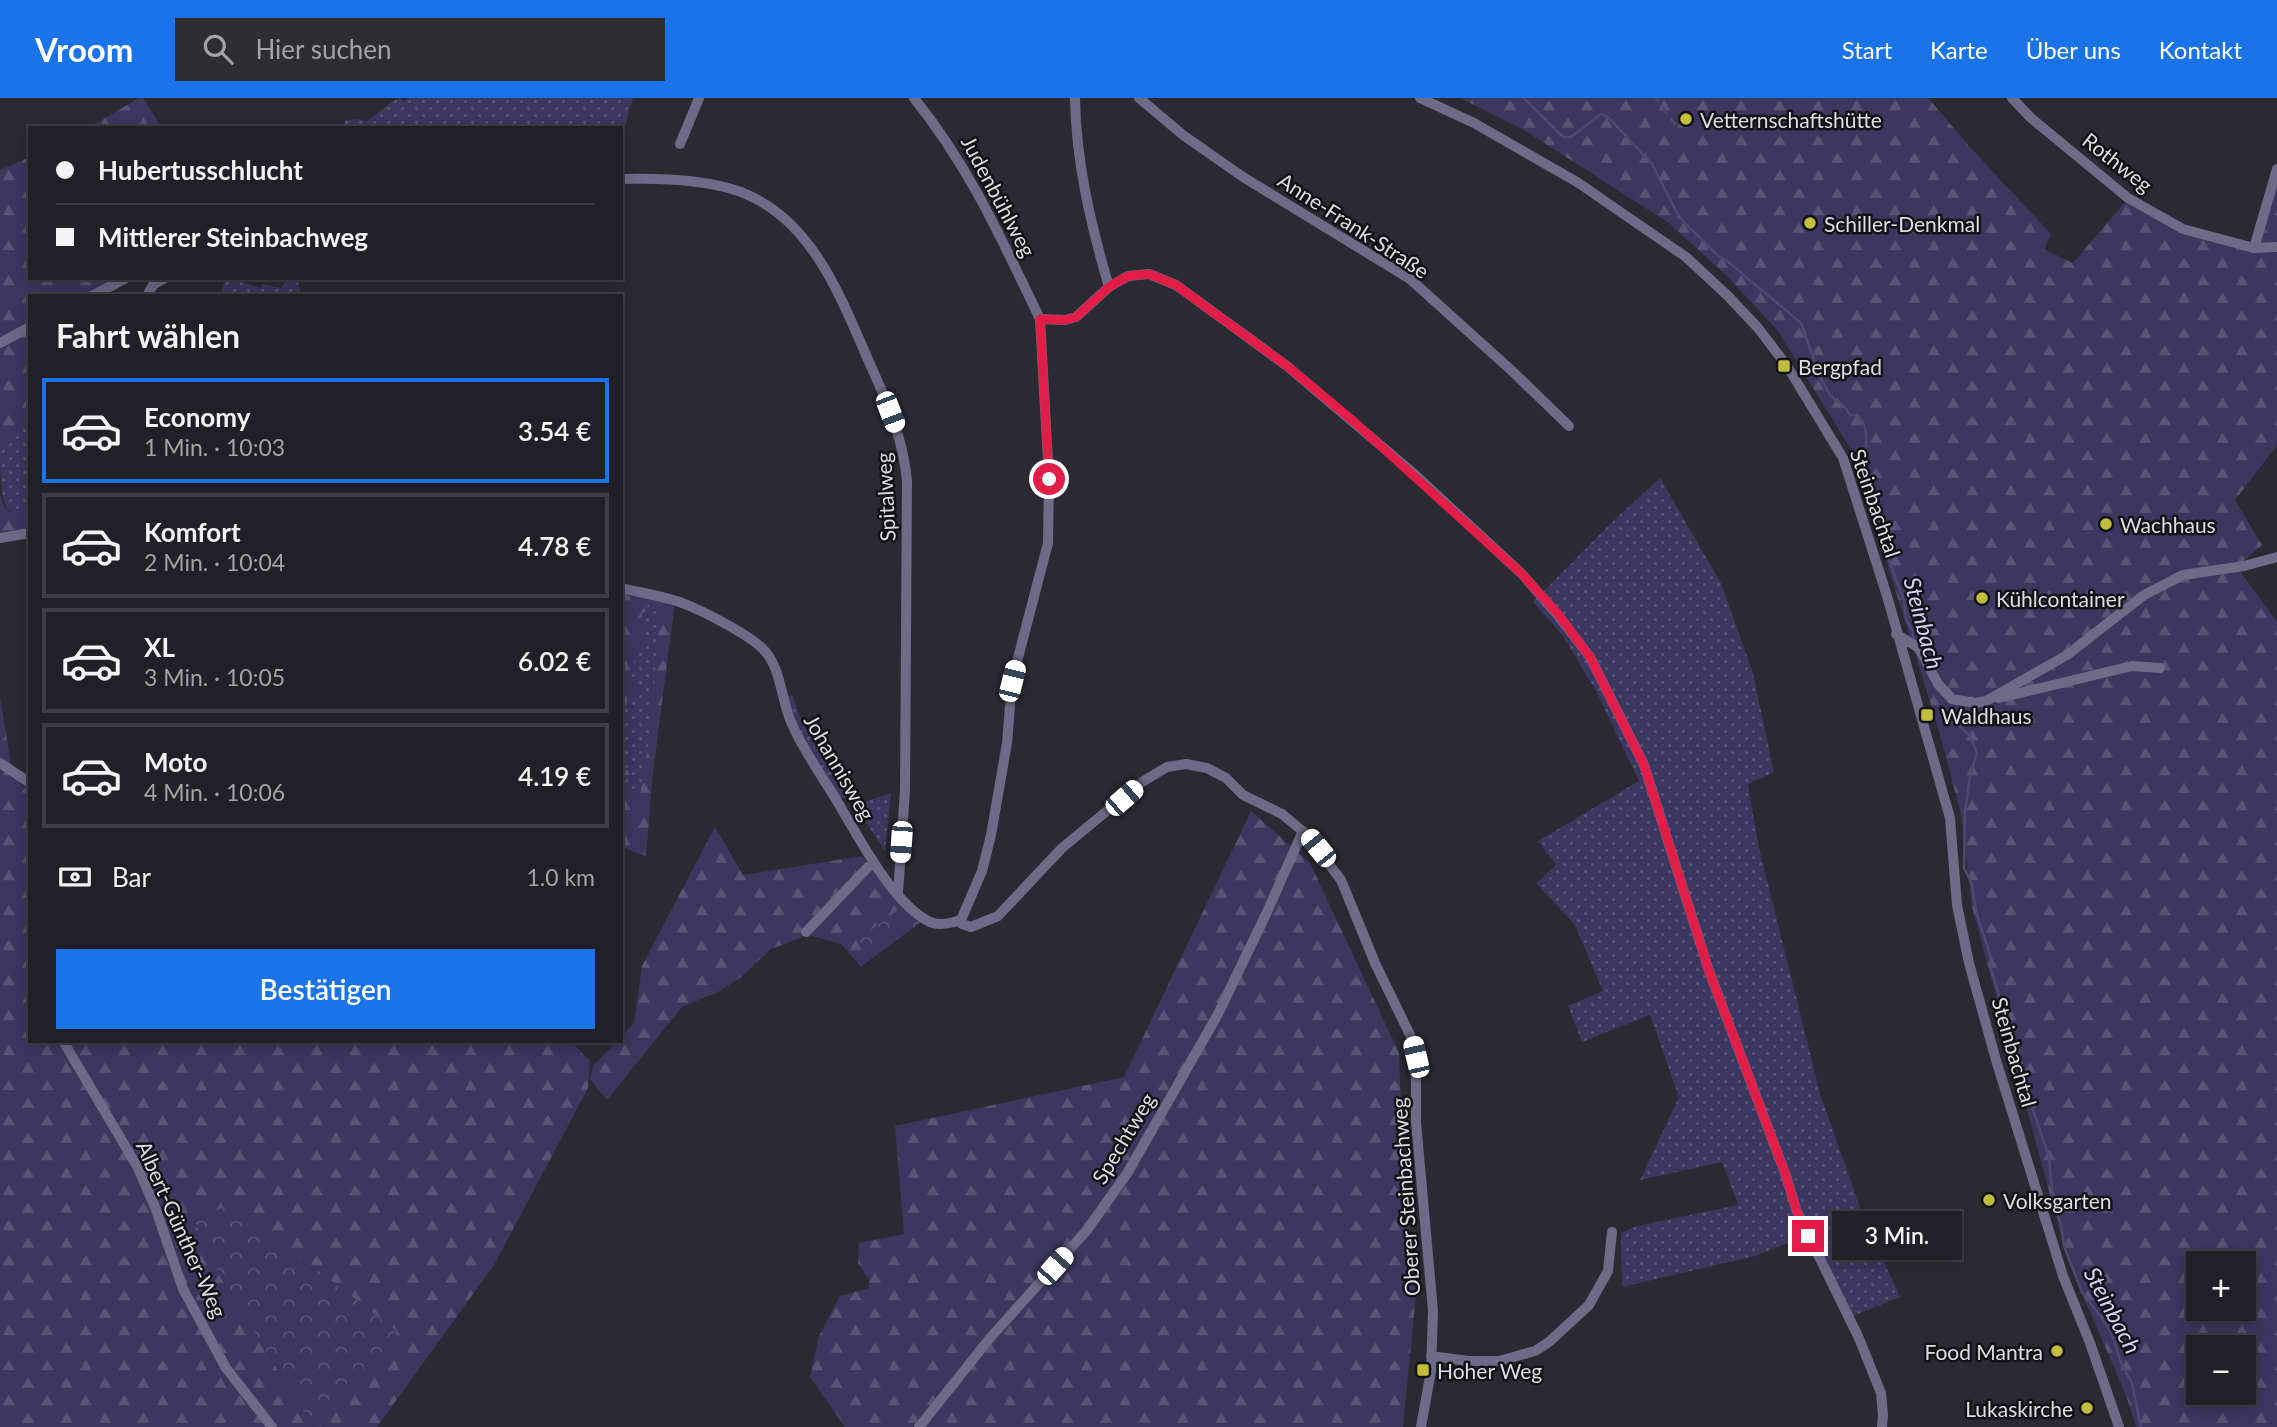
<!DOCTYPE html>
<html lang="de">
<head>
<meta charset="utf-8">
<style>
	:root { --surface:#202026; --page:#2d2d32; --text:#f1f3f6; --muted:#a2a3a7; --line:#3d3e43; --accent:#1a73e8 }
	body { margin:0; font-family:Lato,sans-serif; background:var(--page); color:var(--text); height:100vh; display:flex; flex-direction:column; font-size:26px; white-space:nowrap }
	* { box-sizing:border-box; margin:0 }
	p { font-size:23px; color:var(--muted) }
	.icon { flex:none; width:38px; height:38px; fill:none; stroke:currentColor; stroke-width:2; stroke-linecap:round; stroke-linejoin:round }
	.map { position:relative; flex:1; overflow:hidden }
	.side { position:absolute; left:28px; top:196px; width:595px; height:749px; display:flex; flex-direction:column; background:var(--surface); border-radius:0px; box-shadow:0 4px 18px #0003,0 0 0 2px var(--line) }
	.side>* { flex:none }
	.top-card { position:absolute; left:28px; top:28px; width:595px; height:154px; border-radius:0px; box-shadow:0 4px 18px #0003,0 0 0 2px var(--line); display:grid; align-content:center; height:154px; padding:0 28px; background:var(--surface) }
	.fabs { position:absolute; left:2186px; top:1153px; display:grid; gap:14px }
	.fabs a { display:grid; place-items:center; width:70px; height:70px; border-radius:0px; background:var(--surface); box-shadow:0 4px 18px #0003,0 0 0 2px var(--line); font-size:35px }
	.end { position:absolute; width:32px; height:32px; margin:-16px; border:9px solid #e11d48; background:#fff; box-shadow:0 0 0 4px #fff }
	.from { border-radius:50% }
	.bubble { position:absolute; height:49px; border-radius:0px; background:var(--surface); box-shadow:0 4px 18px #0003,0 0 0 2px var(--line); font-size:23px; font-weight:600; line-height:49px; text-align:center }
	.car { position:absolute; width:21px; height:42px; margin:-21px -10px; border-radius:9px; box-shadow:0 0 5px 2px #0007; background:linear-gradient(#fff 24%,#345 0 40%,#fff 0 76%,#345 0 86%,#fff 0) }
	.top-card b { display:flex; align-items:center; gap:24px; height:66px; font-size:26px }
	.top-card b+b { border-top:2px solid var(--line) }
	.top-card i { width:18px; height:18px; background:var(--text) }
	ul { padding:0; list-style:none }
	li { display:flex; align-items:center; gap:21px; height:105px; margin:0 14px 10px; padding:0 14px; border:4px solid var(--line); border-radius:0px }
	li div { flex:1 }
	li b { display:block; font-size:26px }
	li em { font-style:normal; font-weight:600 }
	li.current { border-color:var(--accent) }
	li>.icon { width:63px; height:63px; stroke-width:1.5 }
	h2 { padding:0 28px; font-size:32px; line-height:84px }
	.pay { display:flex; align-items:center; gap:18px; height:77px; padding:0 28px; font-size:26px }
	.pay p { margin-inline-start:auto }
	.primary-button { display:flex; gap:14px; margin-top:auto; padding:14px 28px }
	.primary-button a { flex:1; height:80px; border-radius:0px; background:var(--accent); color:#fff; font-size:28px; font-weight:600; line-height:80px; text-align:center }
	header { display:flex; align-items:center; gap:42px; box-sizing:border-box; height:98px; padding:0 35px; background:var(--accent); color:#fff }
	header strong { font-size:33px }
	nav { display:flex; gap:38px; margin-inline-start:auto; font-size:24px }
	.search { width:490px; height:63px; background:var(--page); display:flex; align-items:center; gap:18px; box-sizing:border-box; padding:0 24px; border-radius:0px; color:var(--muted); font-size:26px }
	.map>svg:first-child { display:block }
	.grass { fill:url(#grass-dots) }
	.forest { fill:url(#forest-firs); fill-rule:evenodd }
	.park { fill:url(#park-crowns) }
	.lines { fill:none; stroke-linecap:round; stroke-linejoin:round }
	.stream { stroke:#524771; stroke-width:2.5 }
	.street { stroke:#6c6b88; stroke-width:10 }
	.route { stroke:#e11d48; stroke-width:9 }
	.poi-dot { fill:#c3bd3e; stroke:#131317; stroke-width:2.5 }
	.labels { text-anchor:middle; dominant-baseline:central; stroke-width:5; stroke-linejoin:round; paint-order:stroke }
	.poi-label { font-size:21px; fill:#dddde2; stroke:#131317; text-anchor:start }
	.street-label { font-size:21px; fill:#dddde2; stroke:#131317 }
	.water-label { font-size:23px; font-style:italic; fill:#d2d1f7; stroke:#131317 }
</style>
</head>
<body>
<header>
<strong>Vroom</strong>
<div class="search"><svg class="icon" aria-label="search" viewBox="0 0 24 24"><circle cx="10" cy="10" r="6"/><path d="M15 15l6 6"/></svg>Hier suchen</div>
<nav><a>Start</a><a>Karte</a><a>Über uns</a><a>Kontakt</a></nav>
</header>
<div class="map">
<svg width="2277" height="1329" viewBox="0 0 2277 1329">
	<defs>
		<pattern id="grass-dots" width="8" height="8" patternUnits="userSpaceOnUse" patternTransform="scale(1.75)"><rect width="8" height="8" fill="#3b375f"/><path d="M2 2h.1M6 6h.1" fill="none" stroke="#575476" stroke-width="1.8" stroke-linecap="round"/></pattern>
		<pattern id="forest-firs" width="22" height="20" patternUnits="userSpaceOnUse" patternTransform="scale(1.75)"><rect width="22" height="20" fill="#3b375f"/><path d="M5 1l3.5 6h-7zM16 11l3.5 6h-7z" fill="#575476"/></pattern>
		<pattern id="park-crowns" width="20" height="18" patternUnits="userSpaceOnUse" patternTransform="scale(1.75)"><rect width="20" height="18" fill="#3b375f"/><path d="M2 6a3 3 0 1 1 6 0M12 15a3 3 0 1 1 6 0" fill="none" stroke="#575476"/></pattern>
	</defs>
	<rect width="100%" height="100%" fill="#2b2a32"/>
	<!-- grass -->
	<path class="grass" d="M400,0L404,4L408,0H633L621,41V30H345V22L359,21L366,24L393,3Z
		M225,180H234V182L262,190V186L281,190L287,183L293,182L298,184L301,198H258V194H254L253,198H221Z
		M30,321V416C23,416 14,417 8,412C0,403 0,366 0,352L25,323Z
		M1660,380L1721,485L1753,575L1774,674L1748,686L1759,750L1820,995L1862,1115L1900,1199L1850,1219L1805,1138L1755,1158L1622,1189L1621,1135L1637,1128L1738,1107L1722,1064L1640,1082L1679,999L1650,917L1582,944L1568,908L1603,893L1575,827L1536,785L1556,767L1538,743L1639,683L1596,593L1563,538L1533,504L1610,426Z
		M621,490L675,502L652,682L646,758L621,749Z
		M792,597L802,624L849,701L834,698L784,600Z
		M891,695L885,753L855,707Z"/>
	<!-- forest -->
	<path class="forest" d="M139,0H143L162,30H88Z
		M1460,0H1928L1969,48L2051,136L2044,151L2073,165L2127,102L2183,133L2255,152L2277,78V347L2235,402L2262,447L2237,469L2277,524V1329H2136L2126,1297L2068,1163L1972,809L1961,716L1939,633L1853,355L1778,233L1727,178L1669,125L1524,32ZM2198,1166H2244V1211H2198ZM2198,1250H2244V1295H2198Z
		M30,59V180H119L84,198H30V225L0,241V72Z
		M30,233V321L25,323L0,352V248Z
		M0,395L4,408L9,414L30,416V435L0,440Z
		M621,490L649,496L647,512L642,515L643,536L647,539L645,544H639L629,583L637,586V600L628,597L624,619H621Z
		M661,499L675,502L652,682L646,758L621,749V673L632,671L625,683L626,687L640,696L651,627Z
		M0,599L13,678L30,695V943H570L590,963L588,990L494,1167L377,1329H321L397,1234L232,1106L195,1122L207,1157L313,1329H0Z
		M1251,713L1310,765L1399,955L1403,1066L1416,1197L1403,1329H845L810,1279L819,1238L840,1198L869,1190V1182L858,1165L859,1145L904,1136L895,1028L1124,979Z
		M715,729L743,777L862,758L904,808L858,842L871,861L861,869L841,846L808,837L771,851L740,880L718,894L682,909L607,1002L590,981L593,968L617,943H621V938L634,925L642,868Z"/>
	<!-- park -->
	<path class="park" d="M904,808L921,824L871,861L857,842Z
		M232,1106L398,1234L321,1329H313L207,1157L195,1122Z"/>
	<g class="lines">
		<!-- stream -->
		<path class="stream" d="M1524,0L1563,39H1571L1601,16L1608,19L1652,66L1679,119L1716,156L1727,163L1801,225L1820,279L1830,297L1846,310L1850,317H1857C1871,328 1865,352 1866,368C1869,411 1889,462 1904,503L1906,520L1913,534V542
			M1656,0L1658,3
			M1663,10L1666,15
			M1671,21L1675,26
			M1947,616L1970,638L1977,655L1970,678L1965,714L1964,770L1972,786L1976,814L1990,856L1991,871L2013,943L2019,953L2033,1012L2049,1059L2053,1105L2061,1126L2064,1148L2082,1194L2106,1226L2113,1239L2121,1265L2132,1285L2141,1329"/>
		<!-- street -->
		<path class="street" d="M914,0C969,68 1002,142 1040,221
			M1139,0L1183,37L1243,79L1410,181L1511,272L1569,328
			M1420,0L1474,25L1577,84L1686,159L1728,198L1758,230L1787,268L1843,360L1887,498L1950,720L1957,807L1969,865L1996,962L2063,1178L2090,1245L2119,1329
			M2012,0L2031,20L2128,100L2183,131L2254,150L2277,149
			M680,46L699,0
			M621,81C659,80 713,81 748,97C812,125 840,197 866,257C884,298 903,337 907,383L905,692L898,795
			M2254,150L2277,71
			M1109,189L1128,178L1149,176L1176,187L1287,268L1412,374L1522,476L1557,516L1590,559L1644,667L1709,873L1785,1075L1797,1114L1858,1238L1881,1295L1883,1317L1882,1329
			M92,198L126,180
			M147,198L153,187L165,180
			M0,245L30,229
			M0,440L30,435
			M621,490C638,494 656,497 673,502C695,508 746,535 762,550C781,568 781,601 791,624C802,650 819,674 834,698C856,734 891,805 930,824C940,828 951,825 961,822
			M1896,536L1919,550L1938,586L1952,601L1975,605L1986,603L2067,557L2144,497L2183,477L2244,468L2277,459
			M1999,600L2132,568L2160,570
			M0,665L30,685
			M961,822L962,826L971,829L998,818L1062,750L1142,684L1167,669L1186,666L1207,670L1226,680L1243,697L1282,716L1306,736L1341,782L1375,865L1412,941L1416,959V1024L1433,1213L1431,1273L1421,1329
			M961,822L982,773L991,737L1007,645L1012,583L1048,445L1049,381L1040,221L1065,222L1076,219L1109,189C1091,127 1076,65 1075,0
			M806,834L873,764
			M63,943L137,1068L155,1109L183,1191L226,1270L272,1329
			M1431,1258L1468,1263H1499L1535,1253L1549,1244L1589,1207L1608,1173L1612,1134
			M919,1329L990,1240L1087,1132L1128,1074L1218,916L1267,814L1303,733"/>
	</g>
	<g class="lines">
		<!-- route -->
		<path class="route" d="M1049,381L1040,221L1065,222L1076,219L1109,189L1128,178L1149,176L1176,187L1287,268L1352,322L1522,476L1558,516L1590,559L1644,667L1709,873L1785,1075L1797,1114L1808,1138"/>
	</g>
	<!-- markers -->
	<g class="poi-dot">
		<circle cx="1686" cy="21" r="7"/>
		<circle cx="1810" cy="125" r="7"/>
		<rect x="1777" y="261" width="14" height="14" rx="3.5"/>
		<circle cx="2106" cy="426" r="7"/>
		<circle cx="1982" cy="500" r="7"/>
		<rect x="1920" y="610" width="14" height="14" rx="3.5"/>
		<circle cx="1989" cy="1102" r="7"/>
		<circle cx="2057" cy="1253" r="7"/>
		<rect x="1416" y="1265" width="14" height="14" rx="3.5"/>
		<circle cx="2087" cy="1310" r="7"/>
	</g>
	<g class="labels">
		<!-- poi labels -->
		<g class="poi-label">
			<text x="1700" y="21">Vetternschaftshütte</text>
			<text x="1824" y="125">Schiller-Denkmal</text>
			<text x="1798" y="268">Bergpfad</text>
			<text x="2120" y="426">Wachhaus</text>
			<text x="1996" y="500">Kühlcontainer</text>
			<text x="1941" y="617">Waldhaus</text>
			<text x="2003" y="1102">Volksgarten</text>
			<text x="2043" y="1253" text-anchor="end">Food Mantra</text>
			<text x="1437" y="1272">Hoher Weg</text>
			<text x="2073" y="1310" text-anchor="end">Lukaskirche</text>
		</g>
		<!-- street labels -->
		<g class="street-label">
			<text transform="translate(2118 64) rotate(38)">Rothweg</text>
			<text transform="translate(999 98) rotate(62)">Judenbühlweg</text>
			<text transform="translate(1354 127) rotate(33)">Anne-Frank-Straße</text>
			<text transform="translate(885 399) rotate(-93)">Spitalweg</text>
			<text transform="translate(1876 405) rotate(71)">Steinbachtal</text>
			<text transform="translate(840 669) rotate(60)">Johannisweg</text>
			<text transform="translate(2015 954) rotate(74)">Steinbachtal</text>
			<text transform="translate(1123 1040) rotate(-59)">Spechtweg</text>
			<text transform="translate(1405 1099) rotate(-94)">Oberer Steinbachweg</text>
			<text transform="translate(182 1131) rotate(66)">Albert-Günther-Weg</text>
		</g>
		<!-- water labels -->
		<g class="water-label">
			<text transform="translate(1924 525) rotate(75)">Steinbach</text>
			<text transform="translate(2113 1212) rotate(62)">Steinbach</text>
		</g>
	</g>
</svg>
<div class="fabs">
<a>+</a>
<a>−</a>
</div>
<i class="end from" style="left:1049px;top:381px"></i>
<i class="end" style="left:1808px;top:1138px"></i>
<div class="bubble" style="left:1832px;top:1113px;width:130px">3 Min.</div>
<i class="car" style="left:890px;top:314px;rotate:159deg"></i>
<i class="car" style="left:1012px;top:583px;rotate:14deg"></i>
<i class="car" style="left:1124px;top:700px;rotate:49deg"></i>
<i class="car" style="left:901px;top:744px;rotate:184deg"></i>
<i class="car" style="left:1318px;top:750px;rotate:321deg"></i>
<i class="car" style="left:1416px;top:959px;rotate:347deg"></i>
<i class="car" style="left:1055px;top:1168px;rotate:42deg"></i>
<div class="top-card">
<b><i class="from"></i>Hubertusschlucht</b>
<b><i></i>Mittlerer Steinbachweg</b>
</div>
<section class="side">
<h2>Fahrt wählen</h2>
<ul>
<li class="current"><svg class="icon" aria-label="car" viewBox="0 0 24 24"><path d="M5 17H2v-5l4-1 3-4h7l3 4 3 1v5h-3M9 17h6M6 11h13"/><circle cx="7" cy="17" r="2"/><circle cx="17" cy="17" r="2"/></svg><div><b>Economy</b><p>1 Min. · 10:03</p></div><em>3.54 €</em></li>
<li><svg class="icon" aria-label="car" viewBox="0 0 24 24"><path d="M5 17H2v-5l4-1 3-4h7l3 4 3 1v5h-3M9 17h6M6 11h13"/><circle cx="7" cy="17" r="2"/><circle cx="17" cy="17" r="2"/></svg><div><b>Komfort</b><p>2 Min. · 10:04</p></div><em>4.78 €</em></li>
<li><svg class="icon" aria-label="car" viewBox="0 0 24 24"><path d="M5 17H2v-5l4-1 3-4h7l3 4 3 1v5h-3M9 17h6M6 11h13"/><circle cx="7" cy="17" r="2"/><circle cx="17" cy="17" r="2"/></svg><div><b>XL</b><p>3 Min. · 10:05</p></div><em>6.02 €</em></li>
<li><svg class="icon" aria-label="car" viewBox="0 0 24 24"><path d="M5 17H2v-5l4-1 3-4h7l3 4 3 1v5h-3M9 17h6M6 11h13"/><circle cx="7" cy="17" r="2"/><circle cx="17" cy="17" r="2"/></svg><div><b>Moto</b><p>4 Min. · 10:06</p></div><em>4.19 €</em></li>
</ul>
<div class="pay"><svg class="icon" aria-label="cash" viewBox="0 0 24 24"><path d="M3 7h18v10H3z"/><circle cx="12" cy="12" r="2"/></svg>Bar<p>1.0 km</p></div>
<div class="primary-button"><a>Bestätigen</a></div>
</section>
</div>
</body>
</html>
